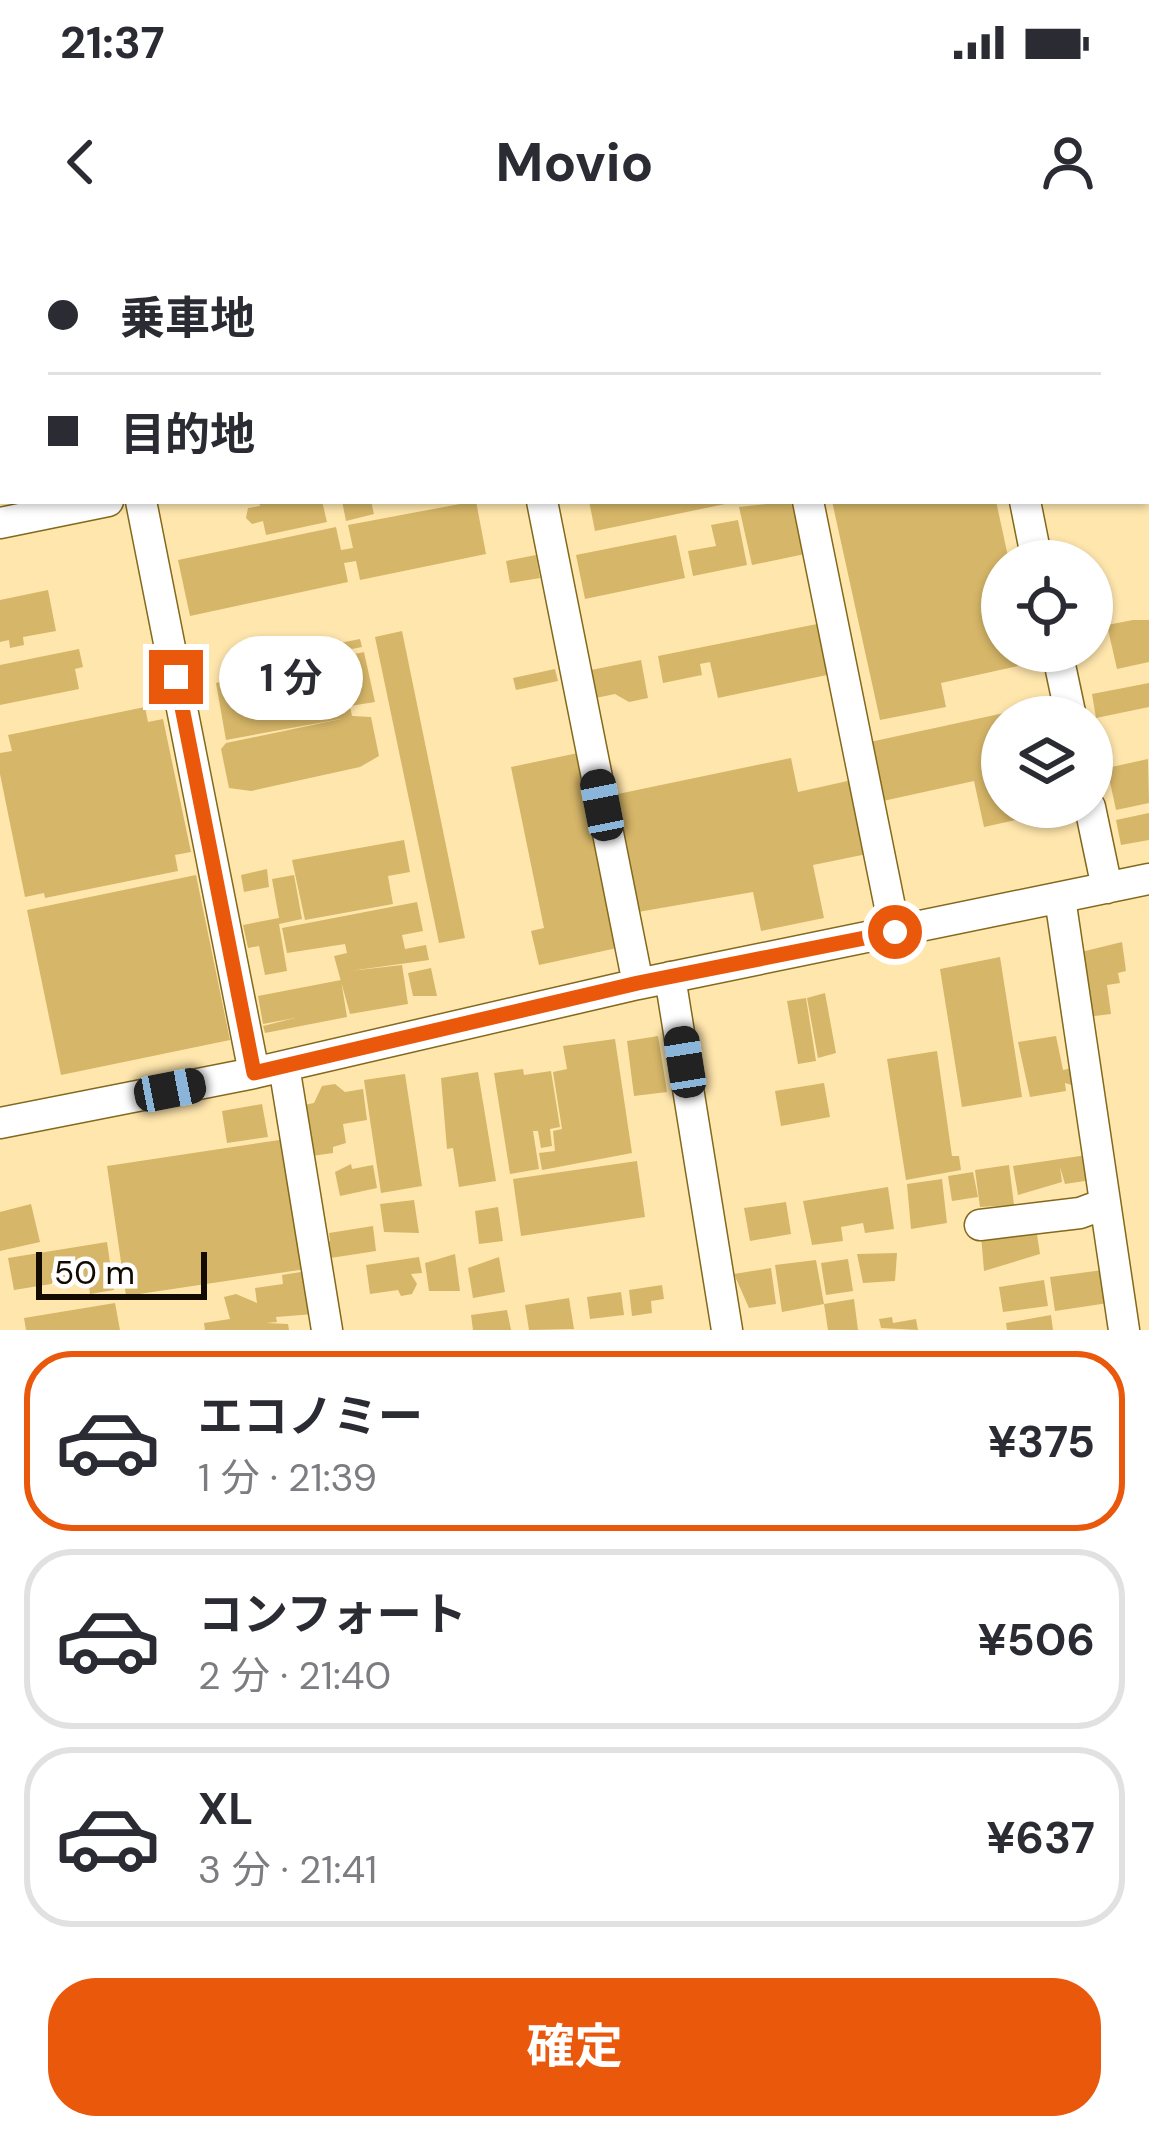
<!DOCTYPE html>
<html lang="ja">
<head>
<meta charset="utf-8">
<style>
	:root { --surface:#fff; --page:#f2f2f3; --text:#2b2b33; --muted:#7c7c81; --line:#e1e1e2; --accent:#ea580c }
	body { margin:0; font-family:"DM Sans","Noto Sans JP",sans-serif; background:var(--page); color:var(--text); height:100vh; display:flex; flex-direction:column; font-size:45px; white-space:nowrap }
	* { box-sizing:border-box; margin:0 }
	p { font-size:39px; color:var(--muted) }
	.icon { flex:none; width:66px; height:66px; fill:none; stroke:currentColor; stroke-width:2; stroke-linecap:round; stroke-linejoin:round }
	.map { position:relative; height:1090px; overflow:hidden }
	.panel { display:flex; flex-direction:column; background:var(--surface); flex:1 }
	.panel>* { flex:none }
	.guide { position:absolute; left:0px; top:0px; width:1149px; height:264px; box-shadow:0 3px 9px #0004; display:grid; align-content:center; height:264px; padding:0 48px; background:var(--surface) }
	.tools { position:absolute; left:981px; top:300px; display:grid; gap:24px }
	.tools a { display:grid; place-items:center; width:132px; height:132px; border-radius:50%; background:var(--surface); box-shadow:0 3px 9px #0004; font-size:60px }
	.scale { position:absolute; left:36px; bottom:30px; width:171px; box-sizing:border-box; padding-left:12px; border:6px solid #140b00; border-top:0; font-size:33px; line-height:42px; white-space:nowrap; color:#140b00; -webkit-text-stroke:9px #fff; paint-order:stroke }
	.end { position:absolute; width:54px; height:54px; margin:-27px; border:15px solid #ea580c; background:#fff; box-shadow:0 0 0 6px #fff }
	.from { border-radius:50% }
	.bubble { position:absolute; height:84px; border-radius:42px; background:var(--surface); box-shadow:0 3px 9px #0004; font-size:39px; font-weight:700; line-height:84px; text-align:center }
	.car { position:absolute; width:36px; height:72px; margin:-36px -18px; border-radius:15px; box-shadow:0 0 9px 3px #0007; background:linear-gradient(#222 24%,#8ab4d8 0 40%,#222 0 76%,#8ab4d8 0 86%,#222 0) }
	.guide b { display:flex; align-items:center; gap:42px; height:114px; font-size:45px }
	.guide b+b { border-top:3px solid var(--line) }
	.guide i { width:30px; height:30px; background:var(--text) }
	ul { padding:21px 0 0; list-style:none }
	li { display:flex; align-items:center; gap:36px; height:180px; margin:0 24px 18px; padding:0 24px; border:6px solid var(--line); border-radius:48px }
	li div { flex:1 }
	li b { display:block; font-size:45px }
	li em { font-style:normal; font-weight:700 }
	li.selected { border-color:var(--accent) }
	li>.icon { width:108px; height:108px; stroke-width:1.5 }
	.action { display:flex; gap:24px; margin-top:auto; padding:24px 48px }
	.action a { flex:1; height:138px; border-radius:48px; background:var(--accent); color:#fff; font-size:48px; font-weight:700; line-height:138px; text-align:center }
	.status { display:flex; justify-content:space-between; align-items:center; height:84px; padding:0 60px; background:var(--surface); direction:ltr }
	.status svg { height:33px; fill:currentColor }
	header { display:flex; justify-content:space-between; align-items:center; height:156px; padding:0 48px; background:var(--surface); font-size:54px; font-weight:700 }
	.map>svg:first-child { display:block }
	.building { fill:#d6b668 }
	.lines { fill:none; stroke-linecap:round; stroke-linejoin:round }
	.minor-casing { stroke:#84681c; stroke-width:33 }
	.minor { stroke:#fff; stroke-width:30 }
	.route { stroke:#ea580c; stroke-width:15 }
</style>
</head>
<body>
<div class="status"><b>21:37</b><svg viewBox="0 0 49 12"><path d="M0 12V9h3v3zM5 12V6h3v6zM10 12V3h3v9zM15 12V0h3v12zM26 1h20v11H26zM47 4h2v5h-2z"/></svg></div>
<header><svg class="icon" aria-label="back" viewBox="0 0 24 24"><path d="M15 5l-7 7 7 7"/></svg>Movio<svg class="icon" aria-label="person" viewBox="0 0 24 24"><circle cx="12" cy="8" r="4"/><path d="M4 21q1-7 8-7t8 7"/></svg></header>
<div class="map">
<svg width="1149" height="1090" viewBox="0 0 1149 1090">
	<rect width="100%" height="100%" fill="#ffe6ad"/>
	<!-- building -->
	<path class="building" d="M259,261H322L327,282L266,295L263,281L252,284L246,278L248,268L260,266Z
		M342,261H371L374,274L346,281Z
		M476,261L486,314L360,340L356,321L344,323L348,342L190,376L178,320L336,287L341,310L353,308L348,285Z
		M589,261H730V263L595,291Z
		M794,261L805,314L752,325L739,267Z
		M832,261H996L1009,321H1002V411H1028L1031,423L941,443L946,467L880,480Z
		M738,280L747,325L693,336L688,311L716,306L711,285Z
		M676,295L685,338L585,359L576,315Z
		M536,315L540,338L510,343L506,321Z
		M48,350L56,391L23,397L24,405L10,408L9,400L0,402V360Z
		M1133,380H1149V422L1117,429L1107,385Z
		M817,384L827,435L718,458L710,422L700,424L702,435L663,443L658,416Z
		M402,391L465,698L439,703L375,397Z
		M360,399L362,407L321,415L319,407Z
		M79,409L83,427L75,429L79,449L0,465V425Z
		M364,412L375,462L350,466L352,476L371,477L379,516L360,527L251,551L229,548L221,509L226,503L346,478L226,500L216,443Z
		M641,420L648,458L629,462L615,454L591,459L586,431Z
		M555,429L558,441L516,450L513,438Z
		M1149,443V467L1096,478L1092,454Z
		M1041,465L1043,477H1002V567H1036L1038,575L984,587L974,541L883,561L870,502Z
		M145,467L148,482L163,479L191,612L175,615L178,631L45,658L44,653L25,657L0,534V513L12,511L8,495Z
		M578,513L617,708L539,725L531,691L544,688L511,527Z
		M791,518L798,552L852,540L867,614L813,625L824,678L761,691L753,652L638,672L613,555Z
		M1148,519L1149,563L1116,570L1107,528Z
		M1149,573V600L1121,605L1116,580Z
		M404,600L410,632L388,636L393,664L305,680L292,620Z
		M267,629L269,647L244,652L241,635Z
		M196,635L230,800L61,835L27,670Z
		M294,635L302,679L279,684L287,731L265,735L259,706L248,708L243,685L279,678L272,639Z
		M417,662L423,691L402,695L405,709L426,705L429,720L350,731L402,725L408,764L350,774L334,716L347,713L345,704L287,713L282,688Z
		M1122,702L1126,731L1118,733L1120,743L1107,745L1111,774L1086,777L1077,713Z
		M1000,717L1022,857L962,867L940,729Z
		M431,728L437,756H413L408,733Z
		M341,740L347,777L265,793L263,786L295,778L263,784L258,756Z
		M825,753L836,813L818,818L807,758Z
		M806,758L816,821L798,824L787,761Z
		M658,796L667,852L634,856L627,801Z
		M1056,796L1063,830L1072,828L1075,846L1065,843L1066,851L1030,857L1018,802Z
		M615,799L632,913L542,930L539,913L555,911L553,891L562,889L553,832L567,829L563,806Z
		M937,811L952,916H959L961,930L906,940L887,819Z
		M523,829L524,835L551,831L560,887L550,889L552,906L541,908L538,891H533L539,929L510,934L494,833Z
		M478,832L496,941L459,947L453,908L447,909L441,838Z
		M405,834L422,946L381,953L364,840Z
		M824,843L830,877L781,886L775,851Z
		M335,844L345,852L363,849L367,880L343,884L346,903L333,907V913L312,916L304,865L314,863L322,846Z
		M262,864L268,897L227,903L222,871Z
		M286,899L306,1029L126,1056L107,926Z
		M1087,915L1091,940L1065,944L1060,927L1062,942L1018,955L1013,926Z
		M637,921L645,977L521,996L513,939Z
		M351,924L352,929L373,925L377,948L340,956L335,932Z
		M1009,925L1014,965L980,967L975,930Z
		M973,932L978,957L952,961L948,936Z
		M942,939L947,983L911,989L907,944Z
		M888,947L894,989L865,993L863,983L841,987L843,1001L812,1005L803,961Z
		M414,960L419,993L384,992L380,964Z
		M786,962L791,994L750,1001L744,968Z
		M31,964L40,1002L0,1011V972Z
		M498,967L503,1001L479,1004L475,971Z
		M373,986L376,1011L324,1019L321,1003L330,1001L329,993Z
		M1036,988L1040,1014L984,1031L981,995Z
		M107,1002L114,1050L90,1054L88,1038L14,1050L8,1018Z
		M897,1013L895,1041L863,1043L857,1014Z
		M455,1014L460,1051H429L425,1023Z
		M419,1017L422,1033L411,1034L417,1044L412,1054L401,1056L398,1050L370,1054L366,1025Z
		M499,1017L505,1052L473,1058L468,1028Z
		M848,1019L853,1051L826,1055L821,1023Z
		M816,1020L824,1064L782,1072L775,1025Z
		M771,1028L776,1064L749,1068L734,1034Z
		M1103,1030L1108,1063L1055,1071L1050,1037Z
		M307,1031L314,1074L276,1077L277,1082L266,1083L288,1084L289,1090H205L204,1083L230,1079L224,1057L236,1054L257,1063L255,1048L283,1044L282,1035Z
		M1044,1040L1048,1066L1003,1072L999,1047Z
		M662,1045L664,1059L651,1061L652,1073L632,1076L629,1050Z
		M621,1052L624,1075L590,1079L587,1057Z
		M569,1058L574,1089L529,1090L525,1065Z
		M854,1059L858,1090H828L824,1064Z
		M115,1063L120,1090H26L24,1078Z
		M507,1070L511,1090H473L471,1075Z
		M1051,1075L1053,1090H1007L1006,1083Z
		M892,1077L893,1083L916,1079L918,1090L881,1088L879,1079Z"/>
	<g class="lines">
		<!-- minor casing -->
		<g class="minor-casing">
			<path id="minor" d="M89,0L90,3
				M970,0V3
				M1146,31L1149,30
				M141,261L254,833
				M542,261L638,744
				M808,261L895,692
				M1025,261L1037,321
				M0,283L108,261
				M1057,411L1071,477
				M1090,567L1107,648
				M1060,658L1124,1090
				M670,737L727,1090
				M284,826L327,1090
				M0,883L254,833L638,744L1149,639
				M980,985L1080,973L1104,964"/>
		</g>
		<!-- minor -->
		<use href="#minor" class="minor"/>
	</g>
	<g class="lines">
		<!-- route -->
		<path class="route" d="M176,437L254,833L638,743L895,692"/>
	</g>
</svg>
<div class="tools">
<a><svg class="icon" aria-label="locate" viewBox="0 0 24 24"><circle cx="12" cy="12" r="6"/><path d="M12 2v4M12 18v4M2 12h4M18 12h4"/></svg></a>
<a><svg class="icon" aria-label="layers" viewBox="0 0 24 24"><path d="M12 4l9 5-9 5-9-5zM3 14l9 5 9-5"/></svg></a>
</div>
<div class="scale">50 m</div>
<i class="end from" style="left:895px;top:692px"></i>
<i class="end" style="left:176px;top:437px"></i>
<div class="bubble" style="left:219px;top:396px;width:144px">1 分</div>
<i class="car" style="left:602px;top:565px;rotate:349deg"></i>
<i class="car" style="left:685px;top:822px;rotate:351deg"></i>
<i class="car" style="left:170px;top:850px;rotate:79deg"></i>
<div class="guide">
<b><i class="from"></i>乗車地</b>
<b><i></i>目的地</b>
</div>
</div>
<section class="panel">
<ul>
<li class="selected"><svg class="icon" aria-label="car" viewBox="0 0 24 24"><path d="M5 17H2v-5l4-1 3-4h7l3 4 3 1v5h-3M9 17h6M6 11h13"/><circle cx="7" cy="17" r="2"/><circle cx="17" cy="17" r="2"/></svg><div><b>エコノミー</b><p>1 分 · 21:39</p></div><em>¥375</em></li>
<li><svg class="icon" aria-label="car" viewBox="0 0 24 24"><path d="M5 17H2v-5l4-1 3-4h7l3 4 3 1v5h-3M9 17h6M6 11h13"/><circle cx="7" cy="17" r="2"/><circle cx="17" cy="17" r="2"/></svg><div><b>コンフォート</b><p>2 分 · 21:40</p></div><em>¥506</em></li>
<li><svg class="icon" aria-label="car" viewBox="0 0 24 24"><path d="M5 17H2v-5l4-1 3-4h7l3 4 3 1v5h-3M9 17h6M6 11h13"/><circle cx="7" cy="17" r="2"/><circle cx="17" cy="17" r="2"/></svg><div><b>XL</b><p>3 分 · 21:41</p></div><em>¥637</em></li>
</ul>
<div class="action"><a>確定</a></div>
</section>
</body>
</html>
